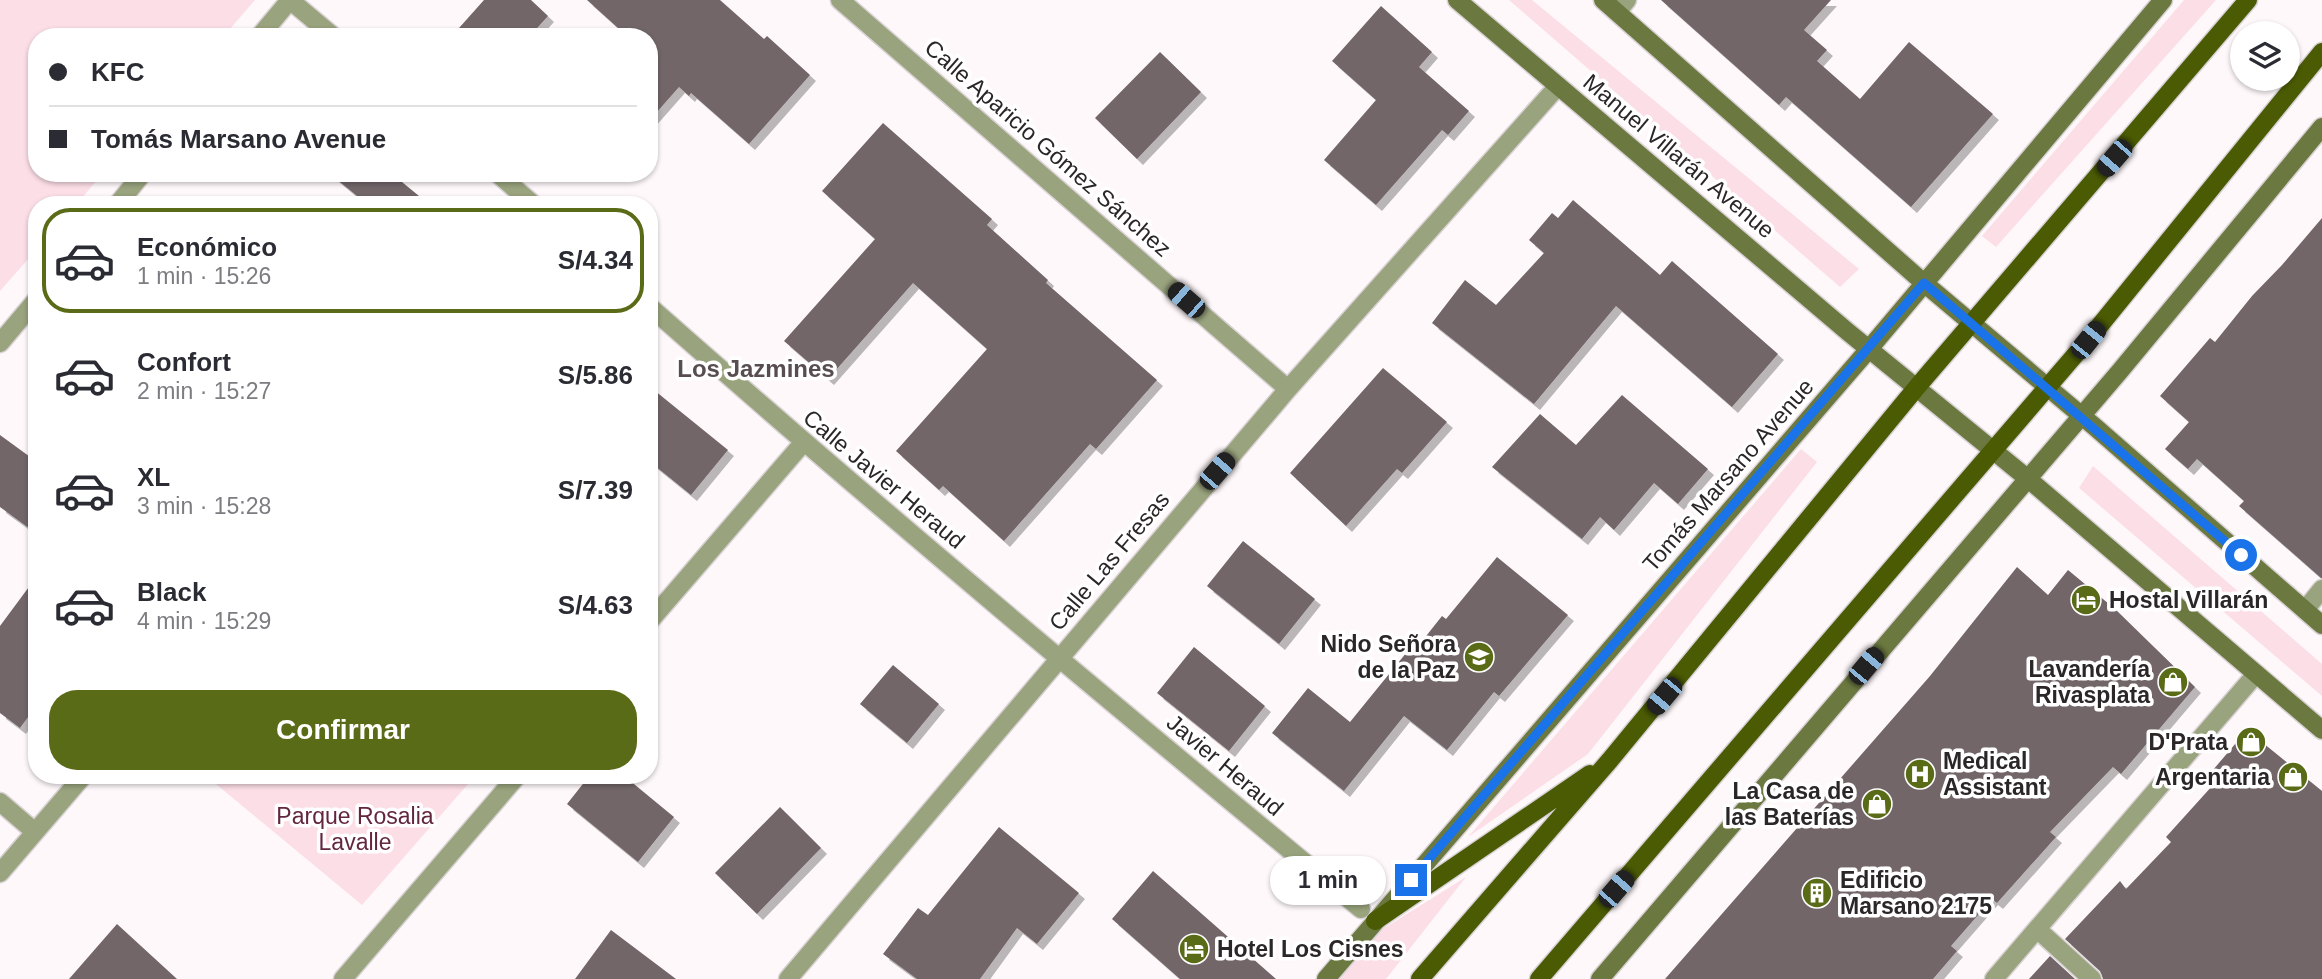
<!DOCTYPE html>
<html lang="es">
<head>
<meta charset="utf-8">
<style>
	:root { --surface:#fff; --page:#f7f7f7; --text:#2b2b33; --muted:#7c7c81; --line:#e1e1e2; --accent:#5a6b17 }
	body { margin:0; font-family:Arial,sans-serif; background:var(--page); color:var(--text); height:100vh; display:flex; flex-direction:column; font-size:26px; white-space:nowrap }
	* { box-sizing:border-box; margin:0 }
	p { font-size:23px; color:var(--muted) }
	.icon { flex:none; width:38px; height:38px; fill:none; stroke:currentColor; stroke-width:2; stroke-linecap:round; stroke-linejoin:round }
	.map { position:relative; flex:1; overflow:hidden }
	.side { position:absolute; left:28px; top:196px; width:630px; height:588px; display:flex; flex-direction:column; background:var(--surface); border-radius:28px; box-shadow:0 2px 5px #0004 }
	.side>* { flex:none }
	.banner { position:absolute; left:28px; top:28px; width:630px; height:154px; border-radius:28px; box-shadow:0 2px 5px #0004; display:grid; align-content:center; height:154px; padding:0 21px; background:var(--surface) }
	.fabs { position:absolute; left:2230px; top:21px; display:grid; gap:14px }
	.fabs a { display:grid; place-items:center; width:70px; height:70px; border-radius:50%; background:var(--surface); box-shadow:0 2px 5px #0004; font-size:35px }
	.end { position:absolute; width:32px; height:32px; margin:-16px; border:9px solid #1a73e8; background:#fff; box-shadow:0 0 0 4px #fff }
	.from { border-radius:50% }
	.bubble { position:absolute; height:49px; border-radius:24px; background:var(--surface); box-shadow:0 2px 5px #0004; font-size:23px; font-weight:700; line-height:49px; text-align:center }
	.car { position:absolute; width:21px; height:42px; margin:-21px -10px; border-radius:9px; box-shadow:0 0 5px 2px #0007; background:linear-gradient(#222 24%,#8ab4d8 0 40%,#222 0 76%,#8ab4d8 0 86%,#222 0) }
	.banner b { display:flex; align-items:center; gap:24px; height:66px; font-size:26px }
	.banner b+b { border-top:2px solid var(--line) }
	.banner i { width:18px; height:18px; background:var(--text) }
	ul { padding:12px 0 0; list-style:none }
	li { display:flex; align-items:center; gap:21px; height:105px; margin:0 14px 10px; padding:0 7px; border:4px solid transparent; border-radius:28px }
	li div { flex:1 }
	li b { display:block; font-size:26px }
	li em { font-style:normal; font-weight:700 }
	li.current { border-color:var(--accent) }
	li>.icon { width:63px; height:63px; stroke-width:1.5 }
	.button { display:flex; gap:14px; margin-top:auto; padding:14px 21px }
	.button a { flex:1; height:80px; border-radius:28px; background:var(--accent); color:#fff; font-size:28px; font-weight:700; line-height:80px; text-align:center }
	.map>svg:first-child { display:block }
	.green { fill:#fcdee7 }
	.building { fill:#726669; filter:url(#shadow) }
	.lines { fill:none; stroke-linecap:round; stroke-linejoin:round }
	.street-casing { stroke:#d8d2d4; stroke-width:21 }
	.secondary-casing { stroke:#d8d2d4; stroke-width:21 }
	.primary-casing { stroke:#d8d2d4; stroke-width:21 }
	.street { stroke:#99a37d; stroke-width:18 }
	.secondary { stroke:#6b7940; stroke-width:18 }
	.primary { stroke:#4b5b04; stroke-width:18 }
	.route { stroke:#1a73e8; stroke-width:9 }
	.labels { text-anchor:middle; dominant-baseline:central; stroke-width:7; stroke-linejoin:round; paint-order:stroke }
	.street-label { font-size:23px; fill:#2b2627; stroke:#fff }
	.poi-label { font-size:23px; font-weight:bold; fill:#2b2627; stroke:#fff; text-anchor:end }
	.park-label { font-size:23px; fill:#63263f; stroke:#fff }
	.neighbourhood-label { font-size:24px; font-weight:bold; fill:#584d50; stroke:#fff }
</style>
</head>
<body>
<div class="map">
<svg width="2322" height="979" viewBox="0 0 2322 979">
	<defs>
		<filter id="shadow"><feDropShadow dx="6" dy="6" stdDeviation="0" flood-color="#0004"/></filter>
	</defs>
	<rect width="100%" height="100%" fill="#fef8fa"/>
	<!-- green -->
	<path class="green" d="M0,0H255L223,37H37V173H103L76,205H37V249L0,291Z
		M1509,0H1532L1859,269L1840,287Z
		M2184,0H2216L1996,247L1982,236Z
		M1801,449L1817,462L1588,754L1468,837Z
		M2093,466L2322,664V696L2079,488Z
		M205,775H476L362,905Z
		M1466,877L1386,979H1337L1373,935Z"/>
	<!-- building -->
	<path class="building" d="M484,0H531L548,16L529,37H451Z
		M587,0H720L764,39L767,36L810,75L749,144L691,93L689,96L679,87L649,121V37H628Z
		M1661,0H1831L1804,30L1827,50L1817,61L1860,99L1909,42L1993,114L1911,207L1786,97L1779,105Z
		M1381,6L1432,52L1419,67L1469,111L1448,135L1442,130L1376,205L1324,160L1376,100L1332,61Z
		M1160,52L1201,92L1137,159L1095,118Z
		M883,123L992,219L987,225L1048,280L1046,283L1157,380L1096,449L1090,444L1004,541L943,486L939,490L896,451L987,349L913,283L828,379L784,341L875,239L822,191Z
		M329,173H391L430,205H368Z
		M1573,200L1660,275L1672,261L1778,354L1732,407L1616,306L1534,404L1432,323L1465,280L1496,305L1544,253L1529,240L1552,213L1558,218Z
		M2322,218V578H2321L2239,506L2244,501L2197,459L2188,469L2165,449L2189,422L2160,396L2210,338L2215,342L2252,296L2282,265Z
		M1383,368L1447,422L1402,473L1397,469L1346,526L1290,473Z
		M649,386L728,450L691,495L649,461Z
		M1622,395L1708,469L1678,504L1654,483L1614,530L1600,517L1582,539L1492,467L1540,414L1576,445Z
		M0,435L37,462V534L0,507Z
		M1243,541L1315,599L1279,644L1207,586Z
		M1497,557L1568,615L1499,696L1494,692L1447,750L1404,716L1344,791L1272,733L1308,688L1350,722L1411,647L1415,650L1442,616L1446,619Z
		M2017,567L2048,595L2068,570L2115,609L2195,687L2121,774L2113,767L2050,832L2056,837L1997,903L1992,899L1951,946L1957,951L1933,979H1665L1930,676Z
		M37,576V705L20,728L0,713V626Z
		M1194,647L1265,706L1229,751L1157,693Z
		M893,665L939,704L907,743L860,704Z
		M2247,730L2322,791V979H2103L2100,971L2065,939L2120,881L2126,889L2171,842L2166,837L2213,785L2207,777Z
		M590,775H623L674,817L638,862L567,804Z
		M780,807L821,848L757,914L715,873Z
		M999,827L1079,893L1037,944L1017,928L980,979H917L883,954L918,908L928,915Z
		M1153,871L1276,979H1180L1112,919Z
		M117,924L177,979H69Z
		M611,930L676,979H575Z
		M2050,956L2075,979H2029Z"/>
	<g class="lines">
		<!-- street casing -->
		<g class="street-casing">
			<path id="street" d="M290,0L334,37
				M840,0L1288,389
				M1617,12L1627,0
				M259,37L290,0
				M497,173L534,205
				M117,205L143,173
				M649,306C882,512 1121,711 1361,909
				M0,343L37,299
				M2305,610L2322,589
				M649,622L803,443
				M0,802L35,832
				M0,873L84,775
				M2037,929L2092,979
				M343,979L518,775
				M788,979L1288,389L1558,86
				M1994,979L2256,674"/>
		</g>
		<!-- secondary casing -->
		<g class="secondary-casing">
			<path id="secondary" d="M1457,0L1848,332L2027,478L2322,730
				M1603,0L1924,283L2095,427L2322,625
				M1326,979L1869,349L2163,0
				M1600,979L2120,371L2322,127"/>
		</g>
		<!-- primary casing -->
		<g class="primary-casing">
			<path id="primary" d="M1375,921L1590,774
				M1420,979L1610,760L1917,387L2248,0
				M1539,979L2088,340L2322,52"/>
		</g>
		<!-- street -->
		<use href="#street" class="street"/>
		<!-- secondary -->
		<use href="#secondary" class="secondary"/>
		<!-- primary -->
		<use href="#primary" class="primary"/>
	</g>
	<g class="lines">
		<!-- route -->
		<path class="route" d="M1411,880L1924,283L2241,555"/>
	</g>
	<!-- icons -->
	<defs>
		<g id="hotel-disc" transform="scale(1.575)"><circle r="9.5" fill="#5a6b17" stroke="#fff"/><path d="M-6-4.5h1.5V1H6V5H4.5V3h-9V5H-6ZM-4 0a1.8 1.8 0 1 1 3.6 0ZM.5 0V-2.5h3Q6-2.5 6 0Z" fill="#fff"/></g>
		<g id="school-disc" transform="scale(1.575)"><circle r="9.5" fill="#5a6b17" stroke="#fff"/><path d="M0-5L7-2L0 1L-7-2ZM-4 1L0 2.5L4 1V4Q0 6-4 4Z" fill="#fff"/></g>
		<g id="shop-disc" transform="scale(1.575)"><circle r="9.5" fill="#5a6b17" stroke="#fff"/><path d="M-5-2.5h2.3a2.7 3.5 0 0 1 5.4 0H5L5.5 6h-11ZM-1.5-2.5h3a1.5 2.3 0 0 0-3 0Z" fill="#fff"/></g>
		<g id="hospital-disc" transform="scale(1.575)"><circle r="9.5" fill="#5a6b17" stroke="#fff"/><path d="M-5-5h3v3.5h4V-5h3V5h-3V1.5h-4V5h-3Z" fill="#fff"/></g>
		<g id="building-disc" transform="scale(1.575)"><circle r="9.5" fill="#5a6b17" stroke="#fff"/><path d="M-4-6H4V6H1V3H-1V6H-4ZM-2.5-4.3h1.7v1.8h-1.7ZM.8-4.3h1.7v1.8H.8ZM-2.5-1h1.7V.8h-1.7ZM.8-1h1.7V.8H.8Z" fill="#fff"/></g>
	</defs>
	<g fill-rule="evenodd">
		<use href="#hotel-disc" x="2086" y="600"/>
		<use href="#school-disc" x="1479" y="657"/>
		<use href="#shop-disc" x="2173" y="682"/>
		<use href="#shop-disc" x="2251" y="742"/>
		<use href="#hospital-disc" x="1920" y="774"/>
		<use href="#shop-disc" x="2293" y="777"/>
		<use href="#shop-disc" x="1877" y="804"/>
		<use href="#building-disc" x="1817" y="893"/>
		<use href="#hotel-disc" x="1194" y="949"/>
	</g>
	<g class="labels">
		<!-- street labels -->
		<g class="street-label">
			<text transform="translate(1048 148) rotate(41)">Calle Aparicio Gómez Sánchez</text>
			<text transform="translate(1679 156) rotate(40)">Manuel Villarán Avenue</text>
			<text transform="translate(1728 475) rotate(-49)">Tomás Marsano Avenue</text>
			<text transform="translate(884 479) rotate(40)">Calle Javier Heraud</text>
			<text transform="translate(1109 561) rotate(-50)">Calle Las Fresas</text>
			<text transform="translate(1225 765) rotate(40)">Javier Heraud</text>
		</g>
		<!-- poi labels -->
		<g class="poi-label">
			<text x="2109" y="600" text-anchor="start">Hostal Villarán</text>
			<text x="1456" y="644">Nido Señora<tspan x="1456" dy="26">de la Paz</tspan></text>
			<text x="2150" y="669">Lavandería<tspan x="2150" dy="26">Rivasplata</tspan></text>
			<text x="2228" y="742">D'Prata</text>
			<text x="1943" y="761" text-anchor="start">Medical<tspan x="1943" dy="26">Assistant</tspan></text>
			<text x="2270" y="777">Argentaria</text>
			<text x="1854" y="791">La Casa de<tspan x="1854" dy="26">las Baterías</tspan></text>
			<text x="1840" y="880" text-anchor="start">Edificio<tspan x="1840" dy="26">Marsano 2175</tspan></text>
			<text x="1217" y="949" text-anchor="start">Hotel Los Cisnes</text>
		</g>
		<!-- park labels -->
		<g class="park-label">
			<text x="355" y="816">Parque Rosalia<tspan x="355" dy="26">Lavalle</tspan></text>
		</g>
		<!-- neighbourhood labels -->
		<g class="neighbourhood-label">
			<text x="756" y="368">Los Jazmines</text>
		</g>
	</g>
</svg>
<div class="fabs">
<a><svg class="icon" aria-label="layers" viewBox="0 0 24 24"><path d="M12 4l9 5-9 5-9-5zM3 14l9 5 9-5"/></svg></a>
</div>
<i class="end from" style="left:2241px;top:555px"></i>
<i class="end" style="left:1411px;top:880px"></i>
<div class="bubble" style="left:1270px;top:856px;width:116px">1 min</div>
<i class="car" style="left:2114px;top:158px;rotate:221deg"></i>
<i class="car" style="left:1186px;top:300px;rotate:311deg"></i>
<i class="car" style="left:2088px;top:340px;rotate:39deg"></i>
<i class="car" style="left:1217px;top:471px;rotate:41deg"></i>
<i class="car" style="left:1866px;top:666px;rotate:40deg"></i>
<i class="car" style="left:1664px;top:696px;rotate:220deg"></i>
<i class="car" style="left:1616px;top:889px;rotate:41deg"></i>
<div class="banner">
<b><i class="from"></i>KFC</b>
<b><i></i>Tomás Marsano Avenue</b>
</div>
<section class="side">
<ul>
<li class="current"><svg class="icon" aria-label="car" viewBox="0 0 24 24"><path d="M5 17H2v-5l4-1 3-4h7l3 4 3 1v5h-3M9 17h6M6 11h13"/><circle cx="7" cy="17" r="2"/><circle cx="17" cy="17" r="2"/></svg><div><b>Económico</b><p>1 min · 15:26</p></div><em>S/4.34</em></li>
<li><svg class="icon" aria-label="car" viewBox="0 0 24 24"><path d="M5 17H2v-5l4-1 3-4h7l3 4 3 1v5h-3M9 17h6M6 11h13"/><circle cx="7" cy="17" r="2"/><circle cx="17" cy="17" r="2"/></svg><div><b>Confort</b><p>2 min · 15:27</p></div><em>S/5.86</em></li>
<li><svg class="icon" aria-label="car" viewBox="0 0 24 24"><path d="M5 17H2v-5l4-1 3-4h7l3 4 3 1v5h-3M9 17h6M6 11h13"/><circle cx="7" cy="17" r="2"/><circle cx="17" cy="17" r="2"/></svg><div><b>XL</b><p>3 min · 15:28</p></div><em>S/7.39</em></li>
<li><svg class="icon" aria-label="car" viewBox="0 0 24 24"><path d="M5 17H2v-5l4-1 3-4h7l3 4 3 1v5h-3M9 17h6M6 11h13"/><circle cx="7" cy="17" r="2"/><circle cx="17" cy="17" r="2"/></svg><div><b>Black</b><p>4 min · 15:29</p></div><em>S/4.63</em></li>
</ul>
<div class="button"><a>Confirmar</a></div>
</section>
</div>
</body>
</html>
